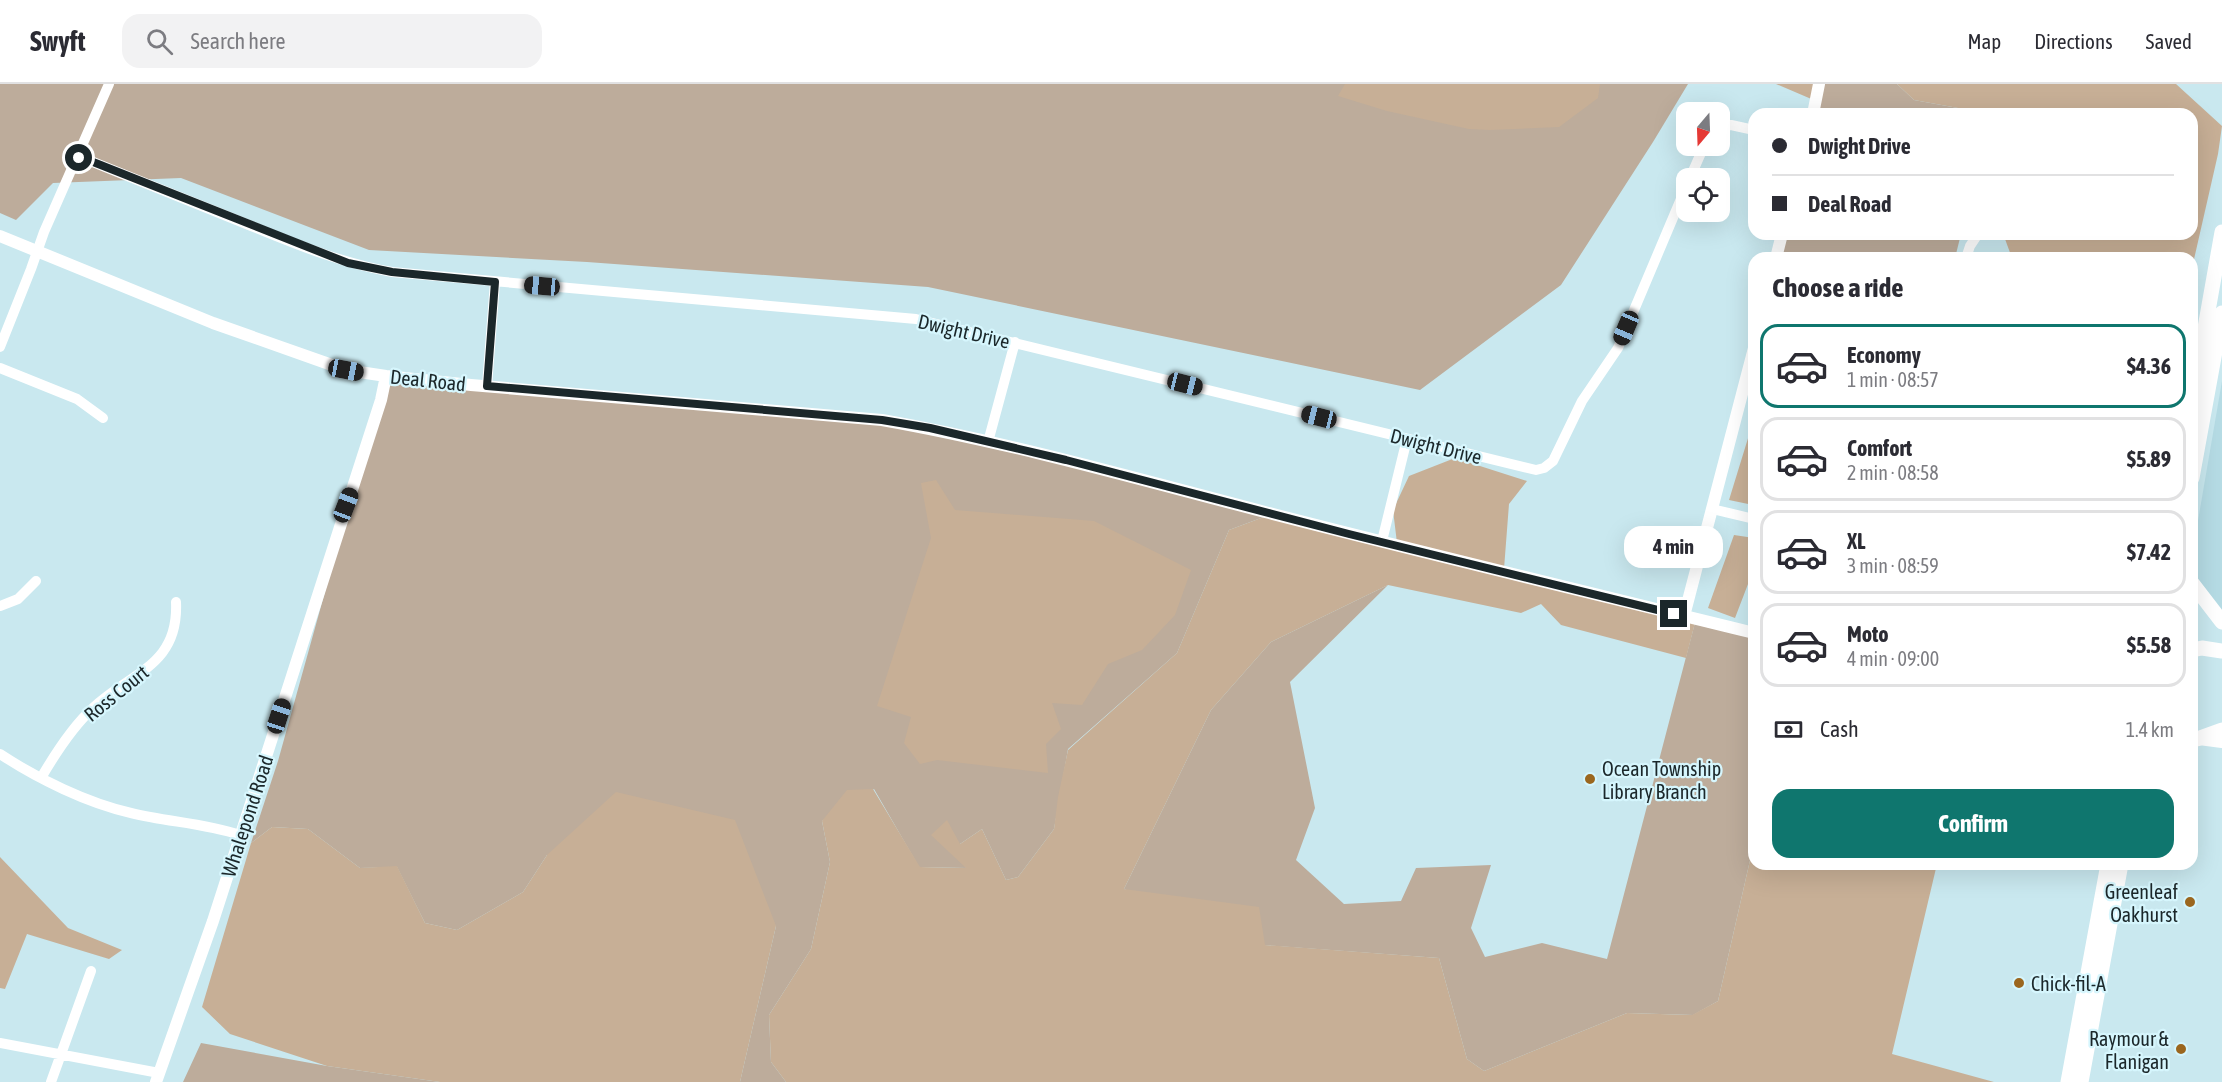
<!DOCTYPE html>
<html lang="en">
<head>
<meta charset="utf-8">
<style>
	:root { --surface:#fff; --page:#f2f2f3; --text:#2b2b33; --muted:#7c7c81; --line:#e1e1e2; --accent:#0f766e }
	body { margin:0; font-family:"Asap Condensed",sans-serif; background:var(--page); color:var(--text); height:100vh; display:flex; flex-direction:column; font-size:22px; white-space:nowrap }
	* { box-sizing:border-box; margin:0 }
	p { font-size:20px; color:var(--muted) }
	.icon { flex:none; width:33px; height:33px; fill:none; stroke:currentColor; stroke-width:2; stroke-linecap:round; stroke-linejoin:round }
	.map { position:relative; flex:1; overflow:hidden }
	.drawer { position:absolute; left:1748px; top:168px; width:450px; height:618px; display:flex; flex-direction:column; background:var(--surface); border-radius:18px; box-shadow:0 6px 24px #0002 }
	.drawer>* { flex:none }
	.guide { position:absolute; left:1748px; top:24px; width:450px; height:132px; border-radius:18px; box-shadow:0 6px 24px #0002; display:grid; align-content:center; height:132px; padding:0 24px; background:var(--surface) }
	.needle { width:39px; rotate:199deg }
	.tools { position:absolute; left:1676px; top:18px; display:grid; gap:12px }
	.tools a { display:grid; place-items:center; width:54px; height:54px; border-radius:12px; background:var(--surface); box-shadow:0 6px 24px #0002; font-size:30px }
	.end { position:absolute; width:27px; height:27px; margin:-14px; border:8px solid #1b272a; background:#fff; box-shadow:0 0 0 3px #fff }
	.from { border-radius:50% }
	.bubble { position:absolute; height:42px; border-radius:18px; background:var(--surface); box-shadow:0 6px 24px #0002; font-size:20px; font-weight:700; line-height:42px; text-align:center }
	.car { position:absolute; width:18px; height:36px; margin:-18px -9px; border-radius:8px; box-shadow:0 0 4px 2px #0007; background:linear-gradient(#222 24%,#8ab4d8 0 40%,#222 0 76%,#8ab4d8 0 86%,#222 0) }
	.guide b { display:flex; align-items:center; gap:21px; height:57px; font-size:22px }
	.guide b+b { border-top:2px solid var(--line) }
	.guide i { width:15px; height:15px; background:var(--text) }
	ul { padding:0; list-style:none }
	li { display:flex; align-items:center; gap:18px; height:84px; margin:0 12px 9px; padding:0 12px; border:3px solid var(--line); border-radius:18px }
	li div { flex:1 }
	li b { display:block; font-size:22px }
	li em { font-style:normal; font-weight:700 }
	li.on { border-color:var(--accent) }
	li>.icon { width:54px; height:54px; stroke-width:1.5 }
	h2 { padding:0 24px; font-size:27px; line-height:72px }
	.pay { display:flex; align-items:center; gap:15px; height:66px; padding:0 24px; font-size:22px }
	.pay p { margin-inline-start:auto }
	.action { display:flex; gap:12px; margin-top:auto; padding:12px 24px }
	.action a { flex:1; height:69px; border-radius:18px; background:var(--accent); color:#fff; font-size:24px; font-weight:700; line-height:69px; text-align:center }
	header { display:flex; align-items:center; gap:36px; box-sizing:border-box; height:84px; padding:0 30px; background:var(--surface); border-bottom:2px solid var(--line) }
	header strong { font-size:28px }
	nav { display:flex; gap:33px; margin-inline-start:auto; font-size:21px }
	.search { width:420px; height:54px; background:var(--page); display:flex; align-items:center; gap:15px; box-sizing:border-box; padding:0 21px; border-radius:18px; color:var(--muted); font-size:22px }
	.map>svg:first-child { display:block }
	.built { fill:#b5dbe4 }
	.green { fill:#bdac9b }
	.forest { fill:#c7af96 }
	.lines { fill:none; stroke-linecap:round; stroke-linejoin:round }
	.minor { stroke:#fff; stroke-width:10 }
	.tertiary { stroke:#fff; stroke-width:12 }
	.primary { stroke:#fff; stroke-width:15 }
	.route { stroke:#1b272a; stroke-width:8 }
	.poi-dot { fill:#9b661e; stroke:#d6f6fd; stroke-width:2 }
	.labels { text-anchor:middle; dominant-baseline:central; stroke-width:4.5; stroke-linejoin:round; paint-order:stroke }
	.street-label { font-size:20px; fill:#1b272a; stroke:#d6f6fd }
	.poi-label { font-size:20px; fill:#1b272a; stroke:#d6f6fd; text-anchor:start }
</style>
</head>
<body>
<header>
<strong>Swyft</strong>
<div class="search"><svg class="icon" aria-label="search" viewBox="0 0 24 24"><circle cx="10" cy="10" r="6"/><path d="M15 15l6 6"/></svg>Search here</div>
<nav><a>Map</a><a>Directions</a><a>Saved</a></nav>
</header>
<div class="map">
<svg width="2222" height="998" viewBox="0 0 2222 998">
	<rect width="100%" height="100%" fill="#c9e8ef"/>
	<!-- built -->
	<path class="built" d="M2222,297V527L2196,496L2195,454Z"/>
	<!-- green -->
	<path class="green" d="M0,0H1688L1653,58L1561,201L1420,306L928,203L587,178L369,166L181,94L53,99L16,136L0,129Z
		M1820,0H1897L1914,16L1991,30H1813Z
		M1782,150H1961L1955,174H1775Z
		M385,292L898,338L1269,431L1229,446L1177,569L1068,665L1054,745L1018,793L1006,796L982,745L960,760L966,784L919,783L874,705L822,737L830,778L811,865L769,931L771,978L786,998H740L776,842L547,771L523,808L457,846L425,839L397,783L360,784L308,745L272,743L251,759L278,677Z
		M1388,501L1290,598L1315,724L1296,776L1344,820L1401,817L1416,784L1491,781L1471,844L1485,873L1542,859L1607,875L1697,531L1753,544V763L1718,917L1693,931L1627,929L1484,987L1467,975L1439,874L1264,861L1124,805L1211,626L1271,558Z
		M201,959L327,982L440,998H183Z"/>
	<!-- forest -->
	<path class="forest" d="M1345,0H1600L1598,14L1559,43L1490,46L1469,45L1387,27L1338,12Z
		M1776,0H1820L1816,17Z
		M1897,0H2176L2222,42L2218,70L2192,184V174H2012L2005,155L2006,150H2192V30H1991L1914,16Z
		M1753,338V421L1729,416Z
		M1455,374L1527,397L1509,420L1504,485L1697,531L1686,574L1561,541L1541,520L1521,529L1388,501L1271,558L1211,626L1124,805L1259,823L1265,861L1439,874L1467,975L1484,987L1627,929L1692,931L1718,917L1753,763L1754,780H1937L1892,970L1994,998H786L771,978L769,931L811,865L830,778L822,737L847,706L873,705L920,783L966,784L931,751L947,736L960,760L982,745L1006,796L1018,793L1054,745L1058,713L1068,666L1177,569L1229,446L1269,431L1397,459L1393,426L1409,392Z
		M936,396L955,426L1094,437L1191,486L1175,531L1142,566L1108,580L1082,621L1052,619L1061,645L1046,660L1048,689L937,676L920,680L904,659L911,633L877,622L931,454L921,399Z
		M1734,451L1754,454L1753,487L1735,534L1708,524Z
		M616,708L735,736L776,842L740,998H440L327,982L230,950L202,923L251,759L272,743L308,745L360,784L397,782L425,839L457,846L523,808L547,771Z
		M0,773L68,844L122,866L109,875L27,850L5,905L0,904Z"/>
	<g class="lines">
		<!-- minor -->
		<path class="minor" d="M1719,42L1731,41L1754,46
			M76,76L83,74C137,96 191,118 244,139C293,159 340,179 392,188L916,235L1536,386L1544,384L1553,377L1582,317L1618,264L1686,103
			M1690,94L1704,62
			M1966,174L1970,162L1978,150
			M0,263L31,185L44,148L109,0
			M0,284L77,315L103,334
			M487,302L495,198
			M988,358L1015,258
			M1712,425L1754,435
			M1382,457L1407,355
			M0,522L18,515L36,497
			M0,670C38,695 87,719 131,729C167,738 204,739 240,751
			M41,694C55,670 72,643 93,624C131,588 179,582 176,518
			M0,959L159,989
			M51,998L91,887"/>
		<!-- tertiary -->
		<path class="tertiary" d="M1813,30L1819,0
			M0,152L213,239L346,286L386,292L471,301L882,336C1012,359 1138,395 1265,428C1428,470 1591,509 1754,549
			M1776,174L1782,150
			M1684,532L1754,264
			M2199,655L2222,658
			M156,998L213,837L381,316L386,292"/>
		<!-- primary -->
		<path class="primary" d="M2192,317L2222,148
			M2192,394L2222,229
			M2192,499L2222,538
			M2192,566L2202,564L2222,567
			M2197,655L2222,646
			M2068,998L2108,780
			M2081,998L2121,780"/>
	</g>
	<g class="lines">
		<!-- route -->
		<path class="route" d="M79,74H83L348,179L392,188L495,198L487,302L882,336L930,344L1066,376L1349,450L1674,530"/>
	</g>
	<!-- markers -->
	<g class="poi-dot">
		<circle cx="1590" cy="695" r="6"/>
		<circle cx="2190" cy="818" r="6"/>
		<circle cx="2019" cy="899" r="6"/>
		<circle cx="2181" cy="965" r="6"/>
	</g>
	<g class="labels">
		<!-- street labels -->
		<g class="street-label">
			<text transform="translate(964 247) rotate(13)">Dwight Drive</text>
			<text transform="translate(428 296) rotate(6)">Deal Road</text>
			<text transform="translate(1436 362) rotate(14)">Dwight Drive</text>
			<text transform="translate(116 609) rotate(-39)">Ross Court</text>
			<text transform="translate(247 732) rotate(-72)">Whalepond Road</text>
		</g>
		<!-- poi labels -->
		<g class="poi-label">
			<text x="1602" y="684">Ocean Township<tspan x="1602" dy="23">Library Branch</tspan></text>
			<text x="2178" y="807" text-anchor="end">Greenleaf<tspan x="2178" dy="23">Oakhurst</tspan></text>
			<text x="2031" y="899">Chick-fil-A</text>
			<text x="2169" y="954" text-anchor="end">Raymour &amp;<tspan x="2169" dy="23">Flanigan</tspan></text>
		</g>
	</g>
</svg>
<div class="tools">
<a><svg class="needle" viewBox="-14 -14 28 28"><path d="M0-13l5 13h-10z" fill="#e53935"/><path d="M0 13l5-13h-10z" fill="#7c7c81"/></svg></a>
<a><svg class="icon" aria-label="locate" viewBox="0 0 24 24"><circle cx="12" cy="12" r="6"/><path d="M12 2v4M12 18v4M2 12h4M18 12h4"/></svg></a>
</div>
<i class="end from" style="left:79px;top:74px"></i>
<i class="end" style="left:1674px;top:530px"></i>
<div class="bubble" style="left:1624px;top:442px;width:99px">4 min</div>
<i class="car" style="left:542px;top:202px;rotate:275deg"></i>
<i class="car" style="left:1626px;top:244px;rotate:203deg"></i>
<i class="car" style="left:346px;top:286px;rotate:101deg"></i>
<i class="car" style="left:1185px;top:300px;rotate:104deg"></i>
<i class="car" style="left:1319px;top:333px;rotate:284deg"></i>
<i class="car" style="left:346px;top:421px;rotate:21deg"></i>
<i class="car" style="left:279px;top:632px;rotate:18deg"></i>
<div class="guide">
<b><i class="from"></i>Dwight Drive</b>
<b><i></i>Deal Road</b>
</div>
<section class="drawer">
<h2>Choose a ride</h2>
<ul>
<li class="on"><svg class="icon" aria-label="car" viewBox="0 0 24 24"><path d="M5 17H2v-5l4-1 3-4h7l3 4 3 1v5h-3M9 17h6M6 11h13"/><circle cx="7" cy="17" r="2"/><circle cx="17" cy="17" r="2"/></svg><div><b>Economy</b><p>1 min · 08:57</p></div><em>$4.36</em></li>
<li><svg class="icon" aria-label="car" viewBox="0 0 24 24"><path d="M5 17H2v-5l4-1 3-4h7l3 4 3 1v5h-3M9 17h6M6 11h13"/><circle cx="7" cy="17" r="2"/><circle cx="17" cy="17" r="2"/></svg><div><b>Comfort</b><p>2 min · 08:58</p></div><em>$5.89</em></li>
<li><svg class="icon" aria-label="car" viewBox="0 0 24 24"><path d="M5 17H2v-5l4-1 3-4h7l3 4 3 1v5h-3M9 17h6M6 11h13"/><circle cx="7" cy="17" r="2"/><circle cx="17" cy="17" r="2"/></svg><div><b>XL</b><p>3 min · 08:59</p></div><em>$7.42</em></li>
<li><svg class="icon" aria-label="car" viewBox="0 0 24 24"><path d="M5 17H2v-5l4-1 3-4h7l3 4 3 1v5h-3M9 17h6M6 11h13"/><circle cx="7" cy="17" r="2"/><circle cx="17" cy="17" r="2"/></svg><div><b>Moto</b><p>4 min · 09:00</p></div><em>$5.58</em></li>
</ul>
<div class="pay"><svg class="icon" aria-label="cash" viewBox="0 0 24 24"><path d="M3 7h18v10H3z"/><circle cx="12" cy="12" r="2"/></svg>Cash<p>1.4 km</p></div>
<div class="action"><a>Confirm</a></div>
</section>
</div>
</body>
</html>
